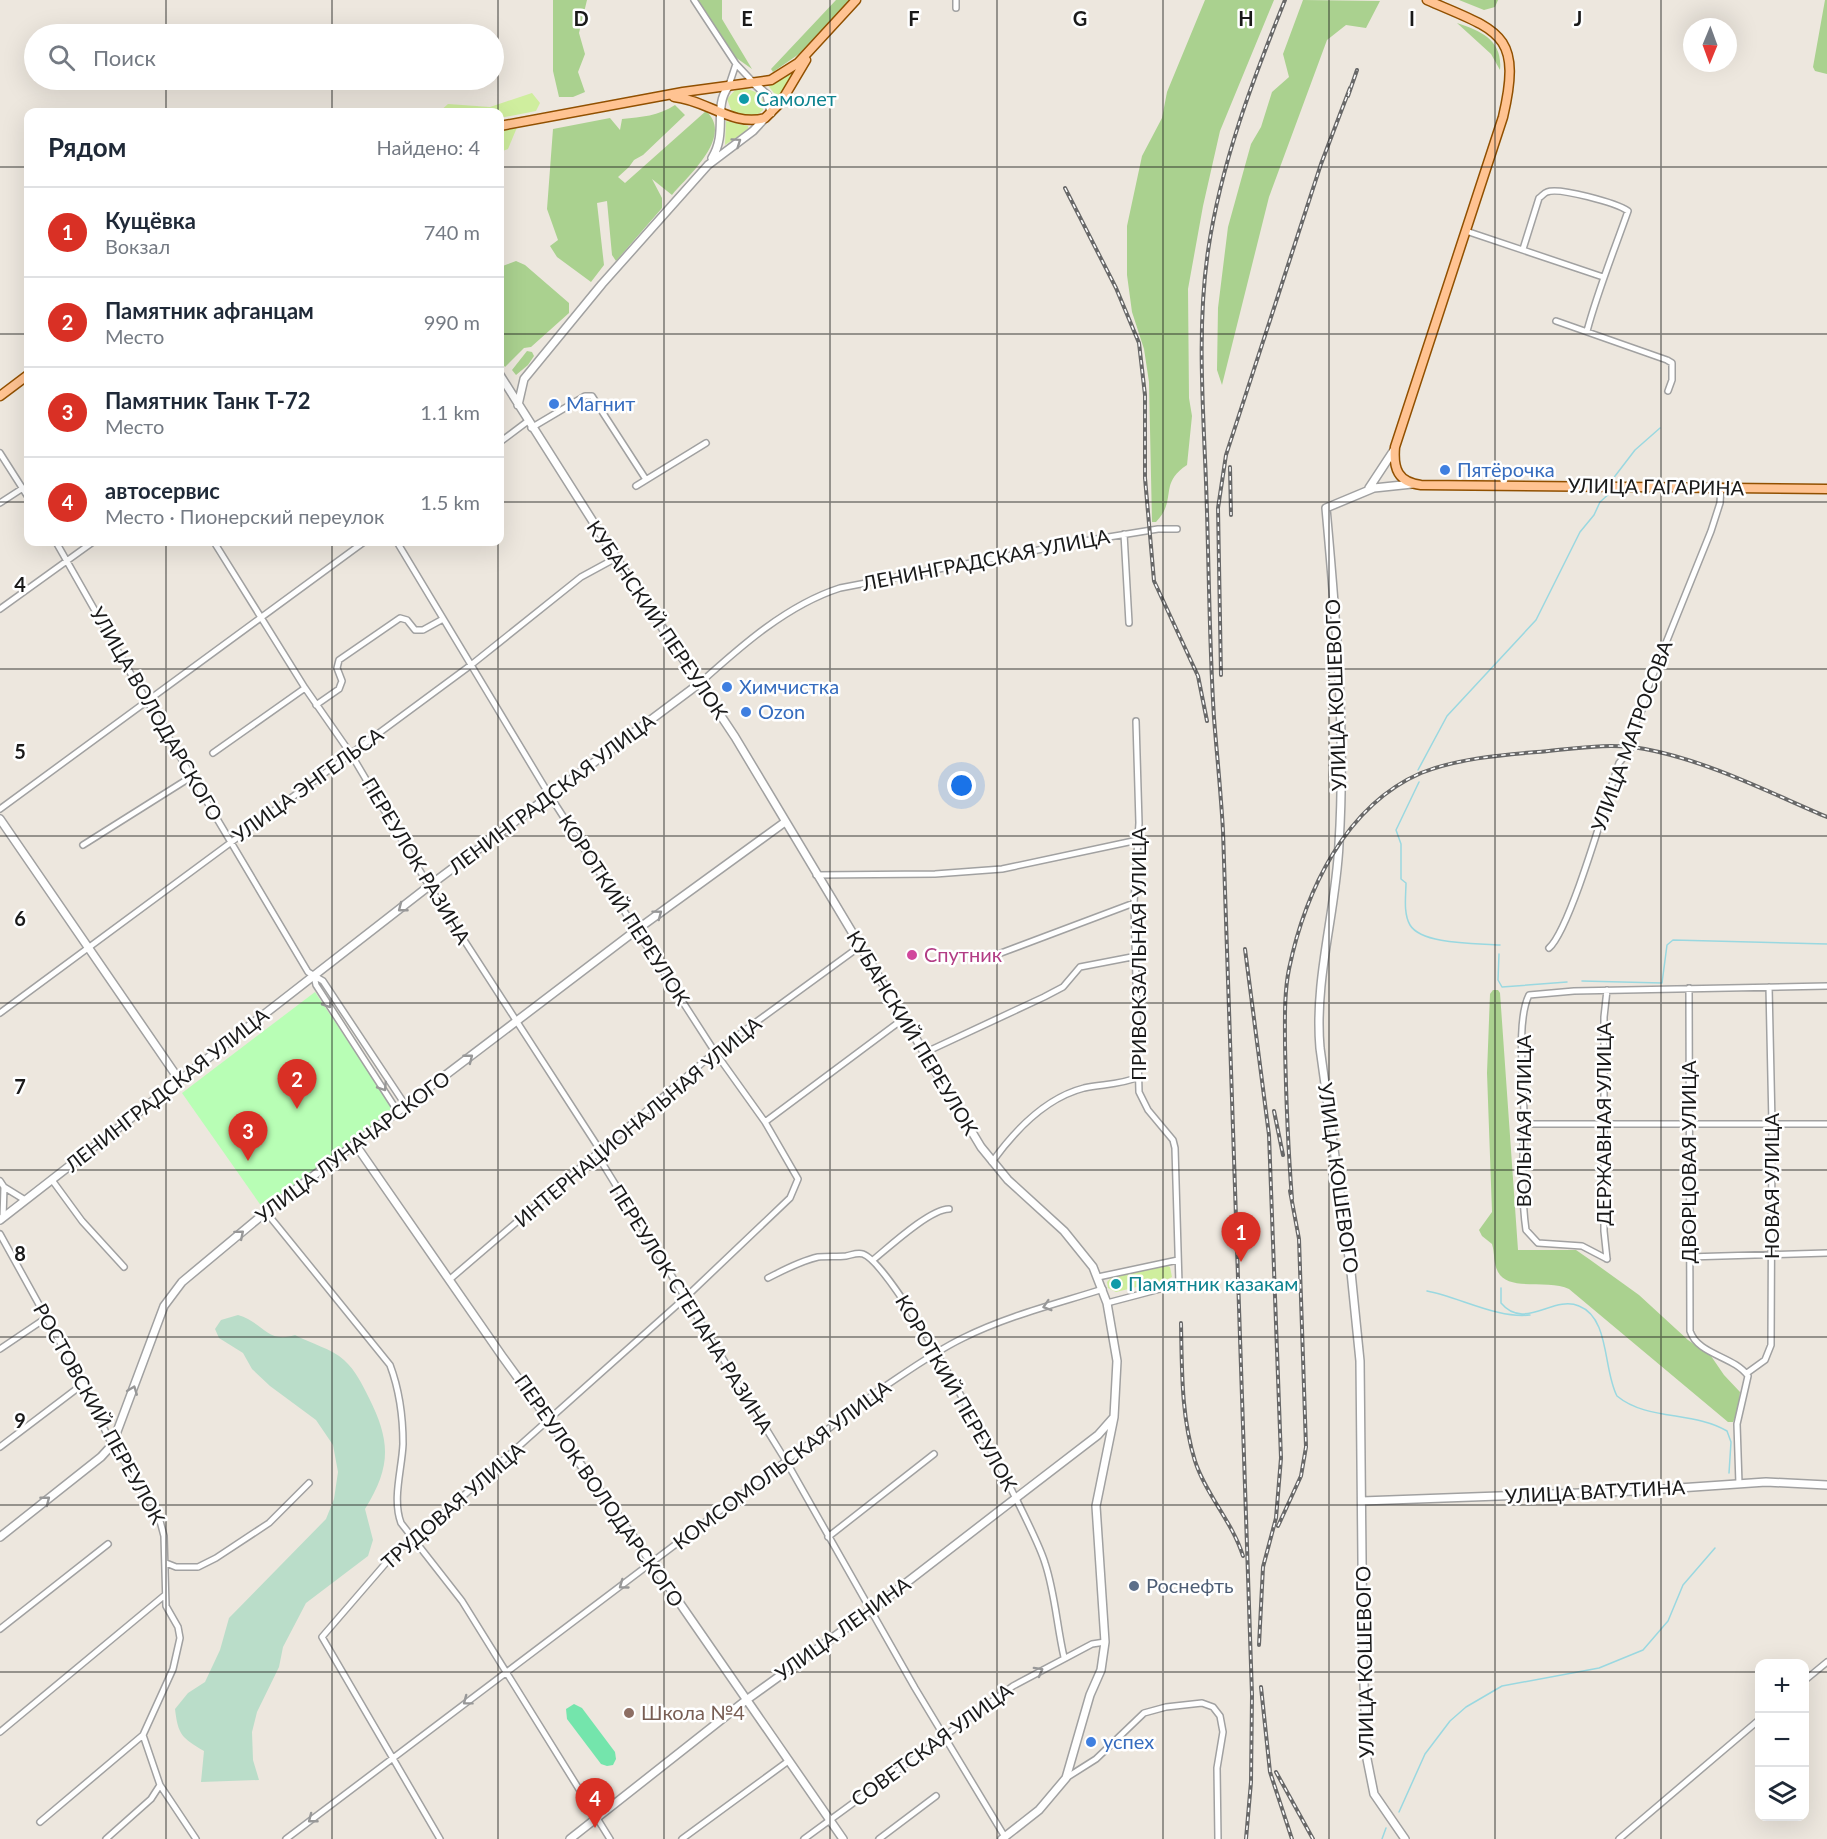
<!DOCTYPE html>
<html lang="ru">
<meta charset="utf-8">
<style>
:root{--surface:#fff;--page:#f6f6f7;--text:#1f2937;--muted:#747a83;--line:#e0e1e3;--accent:#d93025}
body{margin:0;font-family:Lato,sans-serif;background:var(--page);color:var(--text)}
.controls{position:absolute;right:18px;bottom:18px;display:grid;overflow:hidden;border-radius:12px;box-shadow:0 6px 24px #0002}
.controls button{width:54px;height:54px;display:grid;place-items:center;padding:0;border:0;border-bottom:2px solid var(--line);background:var(--surface);color:var(--text);font:30px sans-serif}
.compass{position:absolute;left:1683px;top:18px;width:54px;height:54px;border-radius:50%;background:var(--surface);box-shadow:0 6px 24px #0002;rotate:181deg}
.you{position:absolute;left:962px;top:786px;width:21px;height:21px;margin:-15px;border:4px solid #fff;border-radius:50%;background:#1a73e8;box-shadow:0 0 0 9px #1a73e833}
.badge{display:grid;place-items:center;width:39px;height:39px;border-radius:50%;background:var(--accent);color:#fff;font-size:20px;font-weight:700}
.pin{position:absolute;translate:-50% -50px;filter:drop-shadow(0 2px 3px #0008)}
.pin::after{content:'';position:absolute;top:32px;width:21px;height:18px;background:inherit;clip-path:polygon(0 0,100% 0,50% 100%)}
.list{margin:0;padding:0;list-style:none}
h2{display:flex;justify-content:space-between;align-items:center;height:78px;margin:0;padding:0 24px;font-size:26px}
h2 small{font-size:20px;font-weight:400;color:var(--muted)}
.list li{display:grid;grid-template-columns:39px 1fr auto;gap:18px;align-items:center;box-sizing:border-box;height:90px;padding:0 24px;border-top:2px solid var(--line)}
.list b{display:block;font-size:22px;white-space:nowrap}
.list p{margin:0;font-size:20px;white-space:nowrap;color:var(--muted)}
.list em{font-size:20px;font-style:normal;color:var(--muted)}
.icon{flex:none;width:33px;height:33px;fill:none;stroke:currentColor;stroke-width:2;stroke-linecap:round;stroke-linejoin:round}
.map{position:relative;flex:none;width:1827px;height:1839px;overflow:hidden}
.search{position:absolute;background:var(--surface);box-shadow:0 6px 24px #0002;left:24px;top:24px;width:480px;height:66px;display:flex;align-items:center;gap:15px;box-sizing:border-box;padding:0 21px;border-radius:33px;color:var(--muted);font-size:22px}
.panel{position:absolute;background:var(--surface);box-shadow:0 6px 24px #0002;left:24px;top:108px;width:480px;height:438px;border-radius:12px}
.map>svg:first-child{display:block}
.grass{fill:#cfee9e}
.forest{fill:#aad18f}
.wetland{fill:#baddc9}
.park{fill:#b8feb5}
.pitch{fill:#74e5ac}
.lines{fill:none;stroke-linecap:round;stroke-linejoin:round}
.stream{stroke:#9ad8e0;stroke-width:1.5}
.minor-casing{stroke:#a1a1a1;stroke-width:8}
.tertiary-casing{stroke:#a1a1a1;stroke-width:10}
.primary-casing{stroke:#915000;stroke-width:11}
.minor{stroke:#fff;stroke-width:5}
.tertiary{stroke:#fff;stroke-width:7}
.primary{stroke:#ffc392;stroke-width:8}
.rail-casing{stroke:#686868;stroke-width:4}
.rail{stroke:#fff;stroke-width:1.5;stroke-dasharray:4.5;stroke-linecap:butt}
.oneway{stroke:#989898}
.grid{fill:none;stroke:#1a1a1a;stroke-width:1.5;stroke-opacity:0.55}
.culture-dot{fill:#0f9aa8;stroke:#fff;stroke-width:2}
.shop-dot{fill:#3f7fe0;stroke:#fff;stroke-width:2}
.hotel-dot{fill:#d1479c;stroke:#fff;stroke-width:2}
.service-dot{fill:#5c6f8a;stroke:#fff;stroke-width:2}
.education-dot{fill:#8d6e63;stroke:#fff;stroke-width:2}
.labels{text-anchor:middle;stroke-width:5;stroke-linejoin:round;paint-order:stroke}
.culture-label{font-size:20px;fill:#0d838f;stroke:#fff;text-anchor:start}
.shop-label{font-size:20px;fill:#366cbe;stroke:#fff;text-anchor:start}
.street-label{font-size:20px;fill:#1a1a1a;stroke:#fff}
.hotel-label{font-size:20px;fill:#b23c85;stroke:#fff;text-anchor:start}
.service-label{font-size:20px;fill:#4e5e75;stroke:#fff;text-anchor:start}
.education-label{font-size:20px;fill:#785e54;stroke:#fff;text-anchor:start}
.grid-label{font-size:20px;text-anchor:middle;font-weight:bold;fill:#1a1a1a;stroke:#fff;stroke-width:5;stroke-linejoin:round;paint-order:stroke}
</style>
<div class="map">
<svg width="1827" height="1839" viewBox="0 0 1827 1839">
<rect width="100%" height="100%" fill="#ede7de"/>
<!-- grass -->
<path class="grass" d="M799 65 788 86 777 97 767 84 780 79Z
M736 89C750 87 768 94 763 110 753 120 743 117 732 112L727 99Z
M532 93 540 103 536 111 500 118V112H439L448 104 490 107Z
M726 121 748 126 749 129 725 145Z
M518 125 508 149 500 152V126Z
M1166 1265 1170 1267 1172 1277 1166 1280 1116 1292 1108 1288 1107 1282 1111 1278Z"/>
<!-- forest -->
<path class="forest" d="M553 0H587L579 33 585 54 578 72 585 92 573 97H559L553 71Z
M697 0H722V19L752 69 735 57Z
M836 0H850L799 54 773 72 771 69Z
M1205 0H1274L1220 131 1203 206 1188 289 1189 398 1192 416 1187 465C1158 484 1178 499 1156 522H1152L1149 382 1144 349 1132 312 1127 275V226L1142 156 1162 118 1167 92Z
M1303 0 1380 1 1366 28 1346 25 1327 40 1269 197 1222 385 1217 370 1218 308 1228 227 1251 144 1261 127 1272 92 1289 77 1283 54Z
M1459 0H1498L1495 7 1484 10Z
M1825 0H1827V74L1815 71 1813 67Z
M1457 23C1482 31 1503 41 1500 70L1491 54Z
M675 105 685 115 643 155 634 160 629 167 618 177 625 183 706 111C734 136 689 175 672 195L652 179 662 198V208L616 261 612 255 607 201 597 203 604 265 591 282 557 257 550 246 558 240 547 209 553 129 610 118 620 130 622 119C642 117 658 116 675 105Z
M516 261 525 265 569 303V313L531 347 524 348 505 367 500 361V267Z
M527 351 532 352 534 356 528 365 516 375 512 370Z
M1493 990H1498L1500 993 1518 1250H1576L1589 1259 1639 1295 1688 1340 1711 1356 1724 1375 1740 1392 1738 1411 1733 1422H1728L1569 1289C1550 1279 1508 1292 1498 1272 1493 1263 1495 1253 1492 1244L1482 1236 1479 1230 1492 1212 1487 1073 1490 994Z"/>
<!-- wetland -->
<path class="wetland" d="M238 1315C263 1322 267 1344 295 1335 310 1343 332 1349 344 1360 356 1371 362 1384 369 1398 391 1442 391 1467 365 1509L373 1540 368 1556 306 1603 283 1647 279 1667 257 1712 252 1732 253 1760 259 1780 201 1782 204 1751C182 1738 178 1735 175 1709L188 1693 205 1682 220 1650 229 1618 326 1519 334 1499 338 1472 333 1445 316 1420 270 1386 252 1369 243 1353 219 1338 215 1329 221 1320Z"/>
<!-- park -->
<path class="park" d="M315 992 394 1110 264 1210 182 1093Z"/>
<!-- pitch -->
<path class="pitch" d="M574 1704 582 1708 615 1752 616 1759 613 1765 607 1766 601 1764 567 1719 566 1709Z"/>
<g class="lines">
<!-- stream -->
<path class="stream" d="M1612 480 1635 450 1660 428
M1418 770 1447 716 1536 620 1580 532 1594 515 1600 502 1610 493
M1419 782 1396 830 1401 844V879L1406 883C1406 895 1403 913 1410 925 1422 945 1478 943 1500 945
M1499 954 1498 980 1502 987 1567 982
M1582 981 1662 983 1667 945 1673 940 1827 944
M1501 1288V1303C1524 1331 1553 1295 1579 1306 1610 1318 1603 1370 1617 1396 1647 1421 1694 1411 1727 1431L1731 1442 1729 1473
M1427 1291C1459 1297 1498 1319 1530 1315
M1399 1812 1425 1754 1450 1721 1466 1707 1502 1686 1599 1668 1643 1650 1668 1621 1683 1585 1715 1548
M1382 1839 1386 1828"/>
<!-- minor casing -->
<g class="minor-casing">
<path id="minor" d="M694 0 736 64 754 83
M956 8V0
M729 85 736 64
M1466 231 1603 277
M1523 249 1539 198C1542 196 1544 193 1547 192 1559 187 1617 203 1628 211 1614 251 1598 290 1587 331
M1556 321 1667 360 1672 363V380L1668 391
M531 428 585 396H592L645 478
M500 442 528 421
M0 453 28 497
M636 486 706 443
M0 503 23 488
M1124 534 1129 623
M56 542 131 674 308 972 323 981 406 1106
M214 542 305 688 351 754 429 886 600 1150
M397 542 550 796 715 1052 765 1122 798 1179 790 1198 686 1297 415 1539 398 1549 322 1637 440 1839
M0 609 93 542
M700 683C741 646 787 605 840 588L1090 540 1158 529H1177
M316 705 339 689 342 681 337 668 339 660 400 618 407 620 415 630H423L443 619
M213 753 305 688
M0 809 364 542
M83 845 191 777
M816 875 935 874 1002 869 1138 840
M1549 948C1571 928 1607 798 1619 763L1632 747 1633 728 1642 710 1647 690 1711 531 1720 503 1721 487
M1001 953 1134 903
M314 976 316 985 398 1112
M1689 988 1690 1331C1698 1355 1734 1356 1748 1376L1737 1424 1739 1484
M1607 990 1604 1017V1231L1607 1259
M0 1013 471 665 581 577 616 558
M924 1053 1044 997 1063 987 1080 967 1137 956
M765 1122 903 1019
M1524 1124H1827
M596 1153 786 1461 915 1688 1005 1837
M992 1162C1015 1130 1045 1098 1084 1088 1102 1084 1121 1085 1138 1077
M52 1180 82 1221 124 1267
M0 1181 4 1187 25 1200
M266 1212 390 1365C399 1389 403 1418 403 1444 402 1469 392 1499 401 1523L462 1601 610 1839
M3 1218 4 1187
M0 1234 83 1384 112 1445 124 1460 160 1521 164 1536 166 1606 178 1627 180 1638 173 1669 143 1735 160 1785 196 1839
M1688 1257 1827 1253
M1607 1259 1582 1246 1538 1243 1526 1230C1521 1195 1523 1159 1524 1124 1525 1091 1515 1023 1529 995L1574 991 1827 986
M873 1260C889 1247 930 1209 949 1209
M1098 1277 1178 1260
M768 1278C784 1270 800 1261 818 1257 828 1256 837 1257 846 1256 852 1255 857 1252 863 1254 896 1265 1032 1520 1045 1563 1055 1593 1057 1627 1064 1657
M449 1280 715 1052 859 947
M1107 1303 1179 1284 1175 1148 1173 1140 1148 1110 1139 1092 1134 903 1139 823 1136 721
M0 1349 46 1318
M1747 1373 1765 1360 1771 1345 1772 1124 1769 987
M0 1447 83 1384
M828 1537 934 1454
M166 1563 176 1567H198L216 1558 269 1523 309 1483
M0 1629 108 1544
M1804 1681 1827 1662
M0 1732 165 1595
M1066 1778 1096 1759 1144 1713 1166 1707 1202 1703 1213 1707 1220 1716 1223 1732 1217 1768 1218 1839
M40 1822 143 1735
M106 1839 151 1799 160 1785
M286 1839 881 1389C908 1371 934 1352 963 1338 1007 1316 1056 1304 1103 1289
M682 1839 787 1762
M804 1839 1013 1686 1092 1644 1105 1642
M879 1839 936 1796
M1619 1839 1760 1719"/>
</g>
<!-- tertiary casing -->
<g class="tertiary-casing">
<path id="tertiary" d="M755 84 767 95 771 113
M712 158C728 132 713 108 728 87
M500 375 616 558 735 737 981 1147 1008 1180 1064 1231 1093 1267 1107 1303 1117 1361 1114 1417 1096 1506 1105 1642 1101 1670 1090 1695 1066 1778 1039 1810 1002 1839
M518 405 524 379 602 284 708 165 753 131 765 118
M1369 488 1394 450
M0 819 180 1081
M355 1144 502 1356 652 1563 843 1839
M0 1220 429 886 700 683
M1362 1501 1635 1491 1766 1482 1827 1485
M0 1537 101 1457 112 1445 164 1306 182 1282 266 1212 355 1144 635 931 785 822
M570 1839 745 1701 871 1610 1016 1498 1098 1435 1113 1418
M1405 1839 1374 1794 1367 1759 1363 1658 1360 1361 1351 1272 1320 1048C1314 979 1336 912 1339 844 1346 732 1336 619 1326 508L1374 488 1412 484"/>
</g>
<!-- primary casing -->
<g class="primary-casing">
<path id="primary" d="M1427 0C1498 31 1523 32 1503 117L1395 447C1393 469 1398 482 1421 485L1827 489
M674 97C707 100 732 127 765 118L781 102 806 60
M500 126 683 92 771 80 798 63 856 0
M0 396 28 375"/>
</g>
<!-- minor -->
<use href="#minor" class="minor"/>
<!-- tertiary -->
<use href="#tertiary" class="tertiary"/>
<!-- primary -->
<use href="#primary" class="primary"/>
<!-- rail casing -->
<g class="rail-casing">
<path id="rail" d="M1348 96 1357 70
M1065 188 1116 288 1139 343 1145 395V478L1154 581 1198 676 1207 721
M1230 467 1231 515
M1221 675 1218 508 1226 455 1321 164 1350 88
M1245 949 1269 1135 1281 1458 1276 1518 1263 1567 1259 1645
M1274 1111 1283 1155
M1292 1199C1288 1148 1286 1097 1285 1045 1285 1020 1284 994 1289 969 1305 892 1345 806 1421 773 1456 759 1499 755 1537 752 1572 749 1610 742 1645 749 1708 761 1768 792 1827 817
M1181 1323C1182 1369 1181 1416 1195 1461 1206 1495 1232 1521 1243 1556
M1278 1526 1301 1476 1306 1447 1299 1239 1290 1191
M1261 1687 1270 1772 1292 1839
M1276 1772 1313 1839
M1246 1839 1251 1782 1252 1695 1223 831C1221 794 1217 756 1214 718 1209 640 1209 561 1206 482 1203 405 1197 327 1208 251 1221 163 1252 82 1285 0"/>
</g>
<!-- rail -->
<use href="#rail" class="rail"/>
</g>
<!-- one-way arrows -->
<defs><path id="oneway-chevron" d="M-2-3.5L2.5 0L-2 3.5" fill="none" stroke-width="1.6" stroke-linecap="round" stroke-linejoin="round" transform="scale(1.5)"/></defs>
<g class="oneway">
<use href="#oneway-chevron" transform="translate(737 142) rotate(-35)"/>
<use href="#oneway-chevron" transform="translate(402 908) rotate(142)"/>
<use href="#oneway-chevron" transform="translate(658 914) rotate(-37)"/>
<use href="#oneway-chevron" transform="translate(328 1004) rotate(57)"/>
<use href="#oneway-chevron" transform="translate(469 1058) rotate(-38)"/>
<use href="#oneway-chevron" transform="translate(383 1087) rotate(57)"/>
<use href="#oneway-chevron" transform="translate(240 1234) rotate(-40)"/>
<use href="#oneway-chevron" transform="translate(1047 1306) rotate(163)"/>
<use href="#oneway-chevron" transform="translate(133 1390) rotate(-69)"/>
<use href="#oneway-chevron" transform="translate(46 1500) rotate(-38)"/>
<use href="#oneway-chevron" transform="translate(623 1585) rotate(144)"/>
<use href="#oneway-chevron" transform="translate(1039 1671) rotate(-29)"/>
<use href="#oneway-chevron" transform="translate(467 1701) rotate(143)"/>
<use href="#oneway-chevron" transform="translate(312 1819) rotate(142)"/>
</g>
<!-- grid -->
<path class="grid" d="M166 0V34M332 0V34M498 0V112M664 0V1839M830 0V1839M997 0V1839M1163 0V1839M1329 0V1839M1495 0V1839M1661 0V1839M166 80V112M332 80V112M0 167H28M500 167H1827M0 334H28M500 334H1827M0 502H28M500 502H1827M166 542V1839M332 542V1839M498 542V1839M0 669H1827M0 836H1827M0 1003H1827M0 1170H1827M0 1337H1827M0 1505H1827M0 1672H1760M1804 1672H1827"/>
<!-- markers -->
<g class="culture-dot">
<circle cx="744" cy="99" r="6"/>
<circle cx="1116" cy="1284" r="6"/>
</g>
<g class="shop-dot">
<circle cx="554" cy="404" r="6"/>
<circle cx="1445" cy="470" r="6"/>
<circle cx="727" cy="687" r="6"/>
<circle cx="746" cy="712" r="6"/>
<circle cx="1091" cy="1742" r="6"/>
</g>
<circle class="hotel-dot" cx="912" cy="955" r="6"/>
<circle class="service-dot" cx="1134" cy="1586" r="6"/>
<circle class="education-dot" cx="629" cy="1713" r="6"/>
<g class="labels">
<!-- culture labels -->
<g class="culture-label">
<text x="756" y="106">Самолет</text>
<text x="1128" y="1291">Памятник казакам</text>
</g>
<!-- shop labels -->
<g class="shop-label">
<text x="566" y="411">Магнит</text>
<text x="1457" y="477">Пятёрочка</text>
<text x="739" y="694">Химчистка</text>
<text x="758" y="719">Ozon</text>
<text x="1103" y="1749">успех</text>
</g>
<!-- street labels -->
<g class="street-label">
<text transform="translate(1656 487) rotate(1)" y="7">УЛИЦА ГАГАРИНА</text>
<text transform="translate(986 560) rotate(-11)" y="7">ЛЕНИНГРАДСКАЯ УЛИЦА</text>
<text transform="translate(657 620) rotate(56)" y="7">КУБАНСКИЙ ПЕРЕУЛОК</text>
<text transform="translate(1336 695) rotate(-92)" y="7">УЛИЦА КОШЕВОГО</text>
<text transform="translate(156 714) rotate(60)" y="7">УЛИЦА ВОЛОДАРСКОГО</text>
<text transform="translate(1632 736) rotate(-70)" y="7">УЛИЦА МАТРОСОВА</text>
<text transform="translate(308 785) rotate(-36)" y="7">УЛИЦА ЭНГЕЛЬСА</text>
<text transform="translate(552 794) rotate(-37)" y="7">ЛЕНИНГРАДСКАЯ УЛИЦА</text>
<text transform="translate(416 861) rotate(59)" y="7">ПЕРЕУЛОК РАЗИНА</text>
<text transform="translate(624 910) rotate(57)" y="7">КОРОТКИЙ ПЕРЕУЛОК</text>
<text transform="translate(1139 954) rotate(-90)" y="7">ПРИВОКЗАЛЬНАЯ УЛИЦА</text>
<text transform="translate(912 1033) rotate(59)" y="7">КУБАНСКИЙ ПЕРЕУЛОК</text>
<text transform="translate(167 1090) rotate(-38)" y="7">ЛЕНИНГРАДСКАЯ УЛИЦА</text>
<text transform="translate(1524 1121) rotate(-90)" y="7">ВОЛЬНАЯ УЛИЦА</text>
<text transform="translate(638 1122) rotate(-40)" y="7">ИНТЕРНАЦИОНАЛЬНАЯ УЛИЦА</text>
<text transform="translate(1604 1124) rotate(-90)" y="7">ДЕРЖАВНАЯ УЛИЦА</text>
<text transform="translate(353 1147) rotate(-37)" y="7">УЛИЦА ЛУНАЧАРСКОГО</text>
<text transform="translate(1689 1162) rotate(-90)" y="7">ДВОРЦОВАЯ УЛИЦА</text>
<text transform="translate(1338 1178) rotate(82)" y="7">УЛИЦА КОШЕВОГО</text>
<text transform="translate(1772 1186) rotate(-90)" y="7">НОВАЯ УЛИЦА</text>
<text transform="translate(691 1309) rotate(58)" y="7">ПЕРЕУЛОК СТЕПАНА РАЗИНА</text>
<text transform="translate(956 1393) rotate(60)" y="7">КОРОТКИЙ ПЕРЕУЛОК</text>
<text transform="translate(99 1414) rotate(61)" y="7">РОСТОВСКИЙ ПЕРЕУЛОК</text>
<text transform="translate(782 1465) rotate(-37)" y="7">КОМСОМОЛЬСКАЯ УЛИЦА</text>
<text transform="translate(599 1491) rotate(55)" y="7">ПЕРЕУЛОК ВОЛОДАРСКОГО</text>
<text transform="translate(1595 1492) rotate(-3)" y="7">УЛИЦА ВАТУТИНА</text>
<text transform="translate(453 1506) rotate(-41)" y="7">ТРУДОВАЯ УЛИЦА</text>
<text transform="translate(843 1629) rotate(-36)" y="7">УЛИЦА ЛЕНИНА</text>
<text transform="translate(1365 1662) rotate(-91)" y="7">УЛИЦА КОШЕВОГО</text>
<text transform="translate(932 1745) rotate(-36)" y="7">СОВЕТСКАЯ УЛИЦА</text>
</g>
<!-- hotel labels -->
<g class="hotel-label">
<text x="924" y="962">Спутник</text>
</g>
<!-- service labels -->
<g class="service-label">
<text x="1146" y="1593">Роснефть</text>
</g>
<!-- education labels -->
<g class="education-label">
<text x="641" y="1720">Школа №4</text>
</g>
</g>
<g class="grid-label">
<text x="581" y="26">D</text>
<text x="747" y="26">E</text>
<text x="914" y="26">F</text>
<text x="1080" y="26">G</text>
<text x="1246" y="26">H</text>
<text x="1412" y="26">I</text>
<text x="1578" y="26">J</text>
<text x="20" y="592">4</text>
<text x="20" y="759">5</text>
<text x="20" y="926">6</text>
<text x="20" y="1094">7</text>
<text x="20" y="1261">8</text>
<text x="20" y="1428">9</text>
</g>
</svg>
<div class="controls">
<button>+</button>
<button>−</button>
<button><svg class="icon" aria-label="layers" viewBox="0 0 24 24"><path d="M12 4l9 5-9 5-9-5zM3 14l9 5 9-5"/></svg></button>
</div>
<svg class="compass" viewBox="-18 -18 36 36"><path d="M0-13l5 13h-10z" fill="#e53935"/><path d="M0 13l5-13h-10z" fill="#747a83"/></svg>
<div class="you"></div>
<div class="pin badge" style="left:1241px;top:1262px">1</div>
<div class="pin badge" style="left:297px;top:1109px">2</div>
<div class="pin badge" style="left:248px;top:1161px">3</div>
<div class="pin badge" style="left:595px;top:1828px">4</div>
<div class="search"><svg class="icon" aria-label="search" viewBox="0 0 24 24"><circle cx="10" cy="10" r="6"/><path d="M15 15l6 6"/></svg>Поиск</div>
<section class="panel">
<h2>Рядом<small>Найдено: 4</small></h2>
<ul class="list">
<li><span class="badge">1</span><div><b>Кущёвка</b><p>Вокзал</p></div><em>740 m</em></li>
<li><span class="badge">2</span><div><b>Памятник афганцам</b><p>Место</p></div><em>990 m</em></li>
<li><span class="badge">3</span><div><b>Памятник Танк Т-72</b><p>Место</p></div><em>1.1 km</em></li>
<li><span class="badge">4</span><div><b>автосервис</b><p>Место · Пионерский переулок</p></div><em>1.5 km</em></li>
</ul>
</section>
</div>
